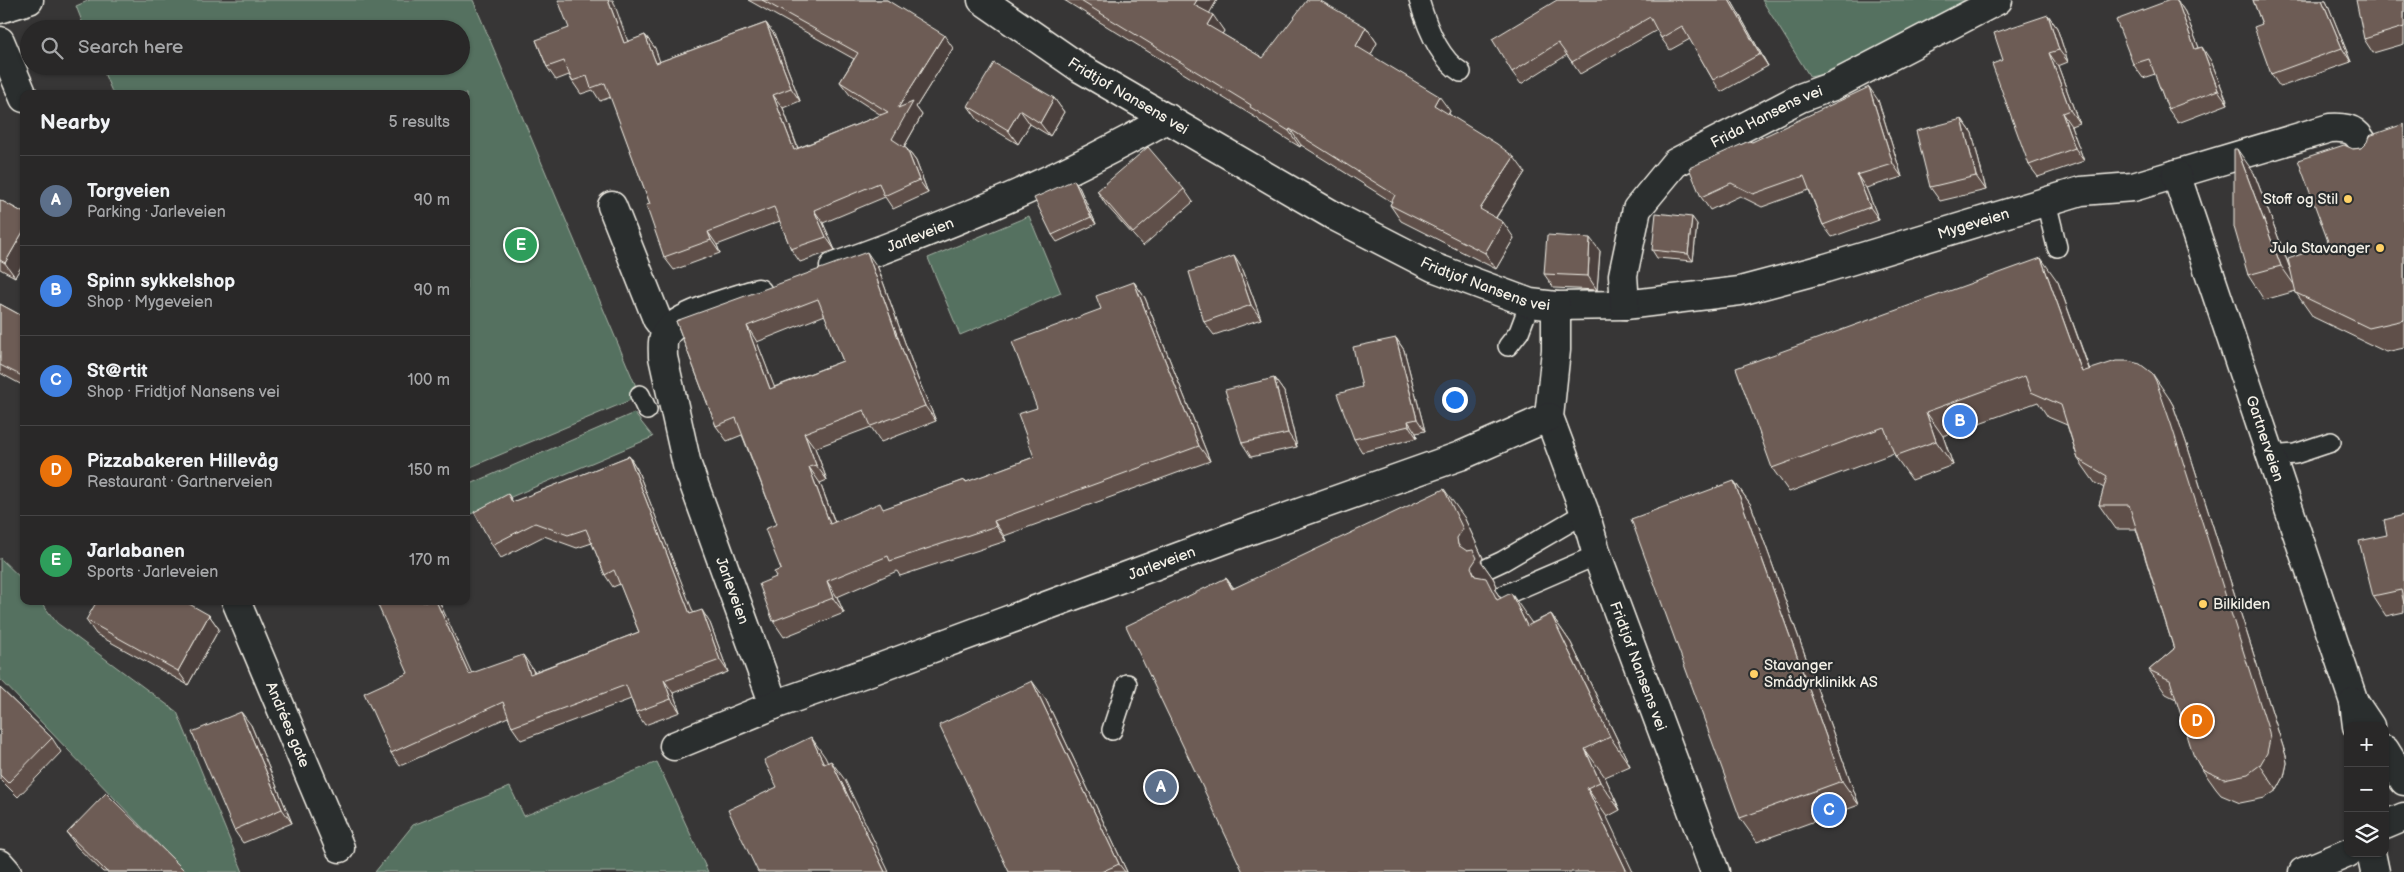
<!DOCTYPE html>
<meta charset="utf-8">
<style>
:root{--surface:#292828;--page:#313030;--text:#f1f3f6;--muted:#a5a6a8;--line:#454445;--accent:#bca0f2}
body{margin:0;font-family:"Balsamiq Sans",sans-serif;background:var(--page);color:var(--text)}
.controls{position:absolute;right:15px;bottom:15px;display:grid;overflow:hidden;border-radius:10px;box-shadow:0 1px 4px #0004}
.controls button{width:45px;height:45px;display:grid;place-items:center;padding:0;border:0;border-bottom:1px solid var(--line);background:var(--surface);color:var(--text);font:25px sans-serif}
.you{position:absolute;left:1454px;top:399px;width:18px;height:18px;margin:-12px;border:4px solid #fff;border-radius:50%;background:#1a73e8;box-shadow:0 0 0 8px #1a73e833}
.badge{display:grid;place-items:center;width:32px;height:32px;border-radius:50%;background:var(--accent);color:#fff;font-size:16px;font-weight:700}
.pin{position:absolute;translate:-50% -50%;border:2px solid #fff;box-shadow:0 1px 5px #0006}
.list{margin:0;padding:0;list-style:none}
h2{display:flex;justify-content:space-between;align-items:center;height:65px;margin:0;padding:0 20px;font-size:21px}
h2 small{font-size:16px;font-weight:400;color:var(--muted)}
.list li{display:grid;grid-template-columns:32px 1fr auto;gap:15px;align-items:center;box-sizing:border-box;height:90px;padding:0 20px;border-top:1px solid var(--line)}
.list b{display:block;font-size:19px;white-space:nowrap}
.list p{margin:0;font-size:16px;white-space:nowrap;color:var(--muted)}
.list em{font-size:16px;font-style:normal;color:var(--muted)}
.icon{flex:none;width:28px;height:28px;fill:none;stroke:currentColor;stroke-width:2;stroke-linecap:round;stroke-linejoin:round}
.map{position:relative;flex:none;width:2404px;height:872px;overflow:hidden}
.search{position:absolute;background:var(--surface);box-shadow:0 1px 4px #0004;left:20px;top:20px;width:450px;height:55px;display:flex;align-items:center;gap:12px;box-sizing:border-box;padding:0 18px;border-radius:28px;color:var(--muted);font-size:19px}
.panel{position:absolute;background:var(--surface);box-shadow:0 1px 4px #0004;left:20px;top:90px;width:450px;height:515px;border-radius:10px}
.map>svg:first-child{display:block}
.green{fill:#557160;stroke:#a4b1a4}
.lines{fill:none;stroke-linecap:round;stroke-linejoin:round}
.lane-casing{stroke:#f4f1e8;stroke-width:22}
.street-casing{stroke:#f4f1e8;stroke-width:31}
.secondary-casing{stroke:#f4f1e8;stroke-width:31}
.lane{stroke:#2a2d2e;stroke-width:19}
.street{stroke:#2a2d2e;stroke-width:28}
.secondary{stroke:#2a2d2e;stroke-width:28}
.wall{fill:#5e4f49;stroke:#f4f1e8;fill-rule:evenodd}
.shaded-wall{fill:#4c403c;stroke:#f4f1e8}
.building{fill:#6d5c55;stroke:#f4f1e8;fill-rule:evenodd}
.poi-dot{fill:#ffd166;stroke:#2a2d2e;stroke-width:2}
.labels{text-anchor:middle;stroke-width:4.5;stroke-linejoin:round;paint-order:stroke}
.street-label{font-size:15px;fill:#f4f1e8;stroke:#2a2d2e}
.poi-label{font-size:15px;fill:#f4f1e8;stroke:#2a2d2e;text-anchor:end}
</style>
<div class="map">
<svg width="2404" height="872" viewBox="0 0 2404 872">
<rect width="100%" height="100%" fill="#373636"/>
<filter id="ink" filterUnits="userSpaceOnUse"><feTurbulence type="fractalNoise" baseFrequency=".02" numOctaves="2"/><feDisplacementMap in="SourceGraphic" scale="10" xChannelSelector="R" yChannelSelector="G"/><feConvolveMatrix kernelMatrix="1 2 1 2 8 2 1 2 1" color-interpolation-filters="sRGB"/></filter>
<g filter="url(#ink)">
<!-- green -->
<path class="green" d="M90 0H473L640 396 466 469V94H113L101 66H461V29H85L76 6Z
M1762 0H1972L1827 73 1810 77Z
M1029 216 1061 293 960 335 928 258Z
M634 413 653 437 466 516V486Z
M0 558 24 581V601H40L57 623 177 712 243 872H185L0 679Z
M657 762 708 872H375L413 825 510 787 524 816Z"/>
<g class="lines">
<!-- lane casing -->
<g class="lane-casing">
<path id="lane" d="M1419 0C1426 24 1439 59 1461 72
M2046 202 2057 247
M1508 346 1519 332 1530 303
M640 395 647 410
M2271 456 2295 454 2331 442
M1488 568 1503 561 1585 513
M1502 596 1597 555
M1112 730 1127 684"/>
</g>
<!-- street casing -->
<g class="street-casing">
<g id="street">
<path id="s1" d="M982 0 1080 68 1336 217 1433 267 1530 303 1556 306 1625 305 1740 291 1826 268 2081 191 2133 187 2330 128C2358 126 2359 136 2371 158"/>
<path d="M0 9 29 0"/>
<path d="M0 41 24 98"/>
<path id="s2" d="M2176 174 2354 702"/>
<path d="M612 206 657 319 667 332"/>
<path id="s3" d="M834 267C950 226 1062 179 1168 118"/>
<path id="s4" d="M758 293C736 300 682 314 668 331 661 338 663 348 663 357L687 465 774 705"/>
<path id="s5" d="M1625 305 1623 275 1637 209 1675 163 1800 98 1833 86 1998 0"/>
<path id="s6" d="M1556 306V350L1549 417 1585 513 1597 555 1715 872"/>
<path id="s7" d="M236 601 340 848"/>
<path d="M2357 726 2354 702 2370 726"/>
<path id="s8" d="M674 746 774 705 879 668 1248 531 1460 456 1549 417"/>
<path d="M2385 750 2404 781"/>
<path d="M2385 825 2404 817"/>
<path d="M2371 853 2375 872"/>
<path d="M2303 872 2348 853"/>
</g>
</g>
<!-- secondary casing -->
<g class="secondary-casing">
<path id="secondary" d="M0 864 7 872"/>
</g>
<!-- lane -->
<use href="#lane" class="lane"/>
<!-- street -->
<use href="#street" class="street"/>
<!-- secondary -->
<use href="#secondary" class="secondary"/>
</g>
<!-- wall -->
<path class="wall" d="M748 0H887L953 48 916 107 922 115 904 147 907 149 916 161 928 193 893 209 885 197 823 223 835 250 800 262 791 249 780 221 717 245 720 253 674 270 664 257 650 204 611 97 600 101 593 90 581 94 572 81 569 75 556 80 547 67 536 40 628 42 645 35 655 48 659 62 766 23 775 36 800 101 783 108 798 148 881 115 850 95 840 82 854 59Z
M1064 0H1217L1209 13 1224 31 1222 34 1263 58 1366 27 1377 43 1370 55 1450 111 1449 114 1525 172 1496 218 1514 238 1496 269 1401 221 1390 205 1392 202 1301 145 1300 147 1261 123 1258 119Z
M1557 0H1731L1768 66 1721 92 1713 80 1690 39 1670 50 1661 38 1657 30 1580 74 1567 55 1521 84 1512 72Z
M2170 0H2177L2185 12 2199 48 2211 61 2228 104 2178 123 2168 109 2155 74 2143 78 2133 64Z
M2253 0H2326L2351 62 2280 87 2271 74 2262 24Z
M2404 0V44L2373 53 2364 39Z
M2048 15 2057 28 2068 62 2058 66 2079 123 2071 126 2084 161 2038 177 2029 165 2003 60Z
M1054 98 1064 112 1050 136 1030 124 1018 144 978 120 968 106Z
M1878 100 1902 177 1866 188 1879 220 1832 237 1823 225 1809 190 1762 207 1740 196 1710 210 1701 197 1752 142Z
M1962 119 1972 133 1986 190 1940 201 1930 187Z
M2404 124V348L2386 352 2313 317 2296 293V291L2264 300 2248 275 2254 173 2291 271 2329 244 2353 149 2361 148Z
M1074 180 1079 187 1096 224 1057 242 1052 235Z
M1184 189 1193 202 1143 246 1106 205 1097 191Z
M0 200 24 213V262L15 277 0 269Z
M1697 224 1693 261 1657 258 1652 250Z
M1600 251 1597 290 1554 288 1544 274Z
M878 268 918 379 936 421 881 442 871 427 815 448 827 480 820 483 835 522 884 509 965 480 967 482 1034 457 1037 408 1101 309 1134 282 1145 298 1210 461 1004 536 1006 541 900 576 897 571 837 597 844 613 784 637 773 621 776 577 781 569 777 524 742 435 727 441 716 426 676 321ZM825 315 843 361 774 387 757 342Z
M1243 270 1261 319 1214 335 1204 322Z
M2058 282 2090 370 2169 398 2173 405 2188 448 2286 756 2287 763 2284 777 2277 790 2265 798 2240 803 2221 795 2216 789 2199 765 2176 699 2166 694 2149 670 2174 649 2136 529H2116L2099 505 2104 488 2095 483 2078 459 2067 425 2048 417 2038 402 1943 436 1953 465 1912 480 1895 456 1894 453 1789 492 1772 468Z
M0 304 24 317V386L0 373Z
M1396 338 1404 350 1425 431 1416 433 1417 438 1362 452 1354 439 1362 387Z
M1274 378 1284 392 1297 447 1251 457 1242 443Z
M629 456 637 469 693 613 710 623 728 672 673 693 680 712 645 725 636 712 631 699 521 740 512 727 508 717 400 766 391 753 472 673 532 668 534 672 639 632 620 584 613 587 605 575 592 543 577 548 544 536 501 558 492 545 508 494 513 502Z
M1734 481 1751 505 1859 805 1757 842 1740 818Z
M2404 515V612L2386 616 2373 596 2387 535Z
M1464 517 1483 558 1481 561 1493 578 1497 586 1495 590 1501 598 1532 623 1551 614 1571 643 1630 766 1605 777 1620 810 1607 817 1243 872 1226 578 1234 588Z
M209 615 219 629 188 685 96 634 86 620Z
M0 688 52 738 61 752 18 797 0 779Z
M1046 700 1127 872H1009Z
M251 725 292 823 243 843 234 830Z
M67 833 186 872H103L77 847Z"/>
<!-- shaded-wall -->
<path class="shaded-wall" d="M608 0H613L633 56 624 43Z
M1197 0H1217L1205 21 1194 5Z
M1729 0H1731L1768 66 1760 54Z
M2177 0 2185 12 2205 63 2195 49Z
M2322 0H2326L2351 62 2342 48Z
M1213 15 1224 31 1218 41 1207 25Z
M2048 15 2057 28 2068 62 2059 50Z
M766 23 775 36 800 101 791 88Z
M1366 27 1377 43 1367 62 1356 46Z
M645 35 655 48 665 76 656 63Z
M944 35 953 48 916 107 922 115 901 152 892 139 898 108Z
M2202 47 2211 61 2228 104 2218 90Z
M2049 53 2058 66 2079 123 2070 110Z
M1869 87 1878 100 1902 177 1893 164Z
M773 95 783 108 803 163 794 150Z
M1439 96 1450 111 1445 120 1434 105Z
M1054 98 1064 112 1050 136 1040 123Z
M1020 110 1030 124 1018 144 1008 130Z
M2062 113 2071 126 2084 161 2075 148Z
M1962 119 1972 133 1986 190 1976 176Z
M1290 129 1301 145 1300 147 1289 131Z
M907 149 916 161 928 193 919 180Z
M2237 149 2254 173 2298 290 2281 266Z
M1514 157 1525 172 1491 225 1480 209Z
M1857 175 1866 188 1879 220 1870 207Z
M1074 180 1079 187 1096 224 1091 217Z
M814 210 823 223 835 250 826 237Z
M1692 217 1697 224 1693 261 1688 254Z
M1503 222 1514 238 1496 269 1485 253Z
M24 230V262L15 277 5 263Z
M708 232 717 245 720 253 711 240Z
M1590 238 1600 251 1597 290 1588 276Z
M867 252 878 268 918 379 936 421 925 406 907 363Z
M1234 256 1243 270 1261 319 1251 305Z
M2041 258 2058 282 2099 397 2082 372Z
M1134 282 1145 298 1210 461 1199 446Z
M747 326 757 342 781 404 770 389Z
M1396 338 1404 350 1425 431 1417 419Z
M2152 373 2169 398 2173 405 2188 448 2286 756 2287 763 2284 777 2277 790 2260 765Z
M1274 378 1284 392 1297 447 1288 433Z
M1926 412 1943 436 1953 465 1936 441Z
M1408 421 1416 433 1417 438 1409 426Z
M804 433 815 448 827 480 816 465Z
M629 456 637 469 699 627 690 614Z
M809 467 820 483 841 539 830 524Z
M1734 481 1751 505 1859 805 1842 781Z
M1444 489 1464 517 1483 558 1481 561 1493 578 1497 586 1495 590 1506 606 1517 629 1475 576 1458 545Z
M994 521 1004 536 1006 541 996 526Z
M1226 578 1246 606 1232 589Z
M827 581 837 597 844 613 833 598Z
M1511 593 1531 622 1547 654 1527 626Z
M436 601H439L478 687 469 674Z
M702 610 710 623 728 672 720 660Z
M1551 614 1571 643 1630 766 1610 737Z
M209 615 219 629 188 685 178 671Z
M523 655 532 668 539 686 530 674Z
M664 680 673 693 680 712 671 699Z
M1032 681 1046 700 1127 872H1125L1119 864Z
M241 712 251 725 292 823 282 809Z
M811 737 825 757 838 784 824 764Z
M1585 749 1605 777 1620 810 1600 782Z
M831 761 845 780 889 872H885Z
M1587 788 1607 817 1633 872H1627Z"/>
<!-- building -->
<path class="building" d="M558 0H608L624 43 645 35 656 63 766 23 791 88 773 95 794 150 888 112 840 82 858 53 762 0H887L944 35 898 108 913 102 892 139 907 149 919 180 884 196 879 183 814 210 826 237 791 249 774 207 708 232 711 240 664 257 646 205 650 204 605 83 591 88 587 76 572 81 564 61 547 67 536 40 569 28Z
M1079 0H1197L1194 5 1213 15 1207 25 1263 58 1307 0H1319L1366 27 1356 46 1439 96 1434 105 1497 144 1514 157 1480 209 1503 222 1485 253 1390 205 1395 195 1290 129 1289 131 1250 107 1251 105Z
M1557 0H1729L1760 54 1713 80 1682 26 1661 38 1650 17 1572 62 1558 43 1512 72 1492 39Z
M2170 0H2177L2195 49 2202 47 2218 90 2168 109 2149 59 2133 64 2116 20Z
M2253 0H2322L2342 48 2271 74 2254 27 2262 24Z
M2356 0H2404V27L2364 39Z
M2048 15 2059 50 2049 53 2070 110 2062 113 2075 148 2029 165 1992 64 2003 60 1994 33Z
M994 63 1054 98 1040 123 1020 110 1008 130 968 106Z
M1869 87 1893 164 1857 175 1870 207 1823 225 1804 176 1753 194 1731 183 1701 197 1689 168 1749 141 1752 142Z
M1962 119 1976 176 1930 187 1916 131Z
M2404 124V320L2369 328 2296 293 2288 259 2329 244 2298 160 2344 145 2353 149 2361 148 2367 142 2369 136Z
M1148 147 1184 189 1133 233 1097 191Z
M2234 149H2237L2281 266 2248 275 2234 227Z
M1074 180 1091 217 1052 235 1034 198Z
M0 200 24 213V230L5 263 0 260Z
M1656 213 1692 217 1688 254 1652 250Z
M1547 235 1590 238 1588 276 1544 274Z
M867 252 907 363 925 406 871 426 864 410 804 433 816 465 809 467 830 524 880 503 883 509 965 480 966 482 1034 457 1018 414 1037 408 1012 342 1101 309 1096 296 1134 282 1199 446 994 521 996 526 890 561 888 556 827 581 833 598 773 621 759 584 776 577 774 572 781 569 765 529 777 524 736 418 716 426 676 321ZM818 299 843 361 770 389 747 326Z
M1234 256 1251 305 1204 322 1189 272Z
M2041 258 2082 372 2116 361H2128L2140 364 2152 373 2156 381 2171 424 2269 732 2270 739 2267 753 2260 765 2248 774 2224 779 2204 770 2199 765 2193 754 2170 680 2149 670 2174 649 2129 505H2099L2107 476 2078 459 2061 405 2031 392 2025 376 1926 412 1936 441 1895 456 1884 427 1772 468 1736 368Z
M0 304 24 317V377L0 365Z
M1396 338 1417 419 1408 421 1409 426 1354 439 1337 394 1362 387 1353 347Z
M1274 378 1288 433 1242 443 1225 390Z
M629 456 690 614 702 610 720 660 664 680 671 699 636 712 626 685 512 727 503 702 391 753 364 693 408 673 376 601H436L469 674 523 655 530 674 639 632 614 570 605 575 586 529 568 535 535 523 492 545 474 512 508 494 512 502Z
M1734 481 1842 781 1740 818 1631 519Z
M1444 489 1463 529 1457 538 1458 545 1467 551 1473 550 1477 558 1471 567 1475 576 1486 578 1497 600 1511 593 1527 626 1551 614 1610 737 1585 749 1600 782 1587 788 1627 872H1243L1126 626 1226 578 1232 589Z
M2404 515V604L2401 590 2373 596 2359 541 2387 535 2384 520Z
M97 601H184L209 615 178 671 86 620Z
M1032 681 1119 864 1101 872H1009L939 725Z
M0 688 52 738 8 783 0 775Z
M241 712 282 809 234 830 192 732Z
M811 737 824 764 831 761 885 872H758L728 810 777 787 764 760Z
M106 793 186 872H107L67 833Z"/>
</g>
<!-- markers -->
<g class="poi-dot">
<circle cx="2348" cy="199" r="5"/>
<circle cx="2380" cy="248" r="5"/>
<circle cx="2203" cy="604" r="5"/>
<circle cx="1754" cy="674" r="5"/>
</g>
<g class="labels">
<!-- street labels -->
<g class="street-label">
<text dy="5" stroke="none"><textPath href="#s1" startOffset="175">Fridtjof Nansens vei</textPath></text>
<text dy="5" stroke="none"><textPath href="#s5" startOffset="260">Frida Hansens vei</textPath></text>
<text dy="5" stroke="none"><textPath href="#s1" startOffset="1082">Mygeveien</textPath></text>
<text dy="5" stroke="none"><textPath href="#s3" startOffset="92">Jarleveien</textPath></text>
<text dy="5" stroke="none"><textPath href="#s1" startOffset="580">Fridtjof Nansens vei</textPath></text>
<text dy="5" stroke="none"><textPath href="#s2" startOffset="279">Gartnerveien</textPath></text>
<text dy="5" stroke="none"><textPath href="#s8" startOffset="521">Jarleveien</textPath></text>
<text dy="5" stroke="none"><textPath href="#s4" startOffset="370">Jarleveien</textPath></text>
<text dy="5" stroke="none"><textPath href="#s6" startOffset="376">Fridtjof Nansens vei</textPath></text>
<text dy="5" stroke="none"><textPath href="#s7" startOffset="134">Andrées gate</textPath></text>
</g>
<!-- poi labels -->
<g class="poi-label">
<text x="2338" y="204">Stoff og Stil</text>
<text x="2370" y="253">Jula Stavanger</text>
<text x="2213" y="609" text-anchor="start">Bilkilden</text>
<text x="1764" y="670" text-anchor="start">Stavanger<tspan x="1764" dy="17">Smådyrklinikk AS</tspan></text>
</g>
</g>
</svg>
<div class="controls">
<button>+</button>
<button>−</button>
<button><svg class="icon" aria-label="layers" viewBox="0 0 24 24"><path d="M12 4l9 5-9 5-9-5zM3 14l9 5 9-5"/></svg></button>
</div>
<div class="you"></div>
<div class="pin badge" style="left:1161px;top:787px;background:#5c6f8a">A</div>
<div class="pin badge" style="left:1960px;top:421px;background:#3f7fe0">B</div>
<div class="pin badge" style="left:1829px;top:810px;background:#3f7fe0">C</div>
<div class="pin badge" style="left:2197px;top:721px;background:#e8710a">D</div>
<div class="pin badge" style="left:521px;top:245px;background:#2e9e5b">E</div>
<div class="search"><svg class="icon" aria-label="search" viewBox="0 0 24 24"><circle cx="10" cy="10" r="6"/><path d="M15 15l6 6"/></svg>Search here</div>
<section class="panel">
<h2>Nearby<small>5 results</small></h2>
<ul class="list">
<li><span class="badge" style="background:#5c6f8a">A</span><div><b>Torgveien</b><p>Parking · Jarleveien</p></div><em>90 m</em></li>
<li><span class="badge" style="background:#3f7fe0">B</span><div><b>Spinn sykkelshop</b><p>Shop · Mygeveien</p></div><em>90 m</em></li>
<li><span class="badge" style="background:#3f7fe0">C</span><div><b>St@rtit</b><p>Shop · Fridtjof Nansens vei</p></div><em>100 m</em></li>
<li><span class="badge" style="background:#e8710a">D</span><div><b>Pizzabakeren Hillevåg</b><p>Restaurant · Gartnerveien</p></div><em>150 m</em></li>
<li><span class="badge" style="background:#2e9e5b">E</span><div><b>Jarlabanen</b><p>Sports · Jarleveien</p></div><em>170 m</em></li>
</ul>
</section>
</div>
